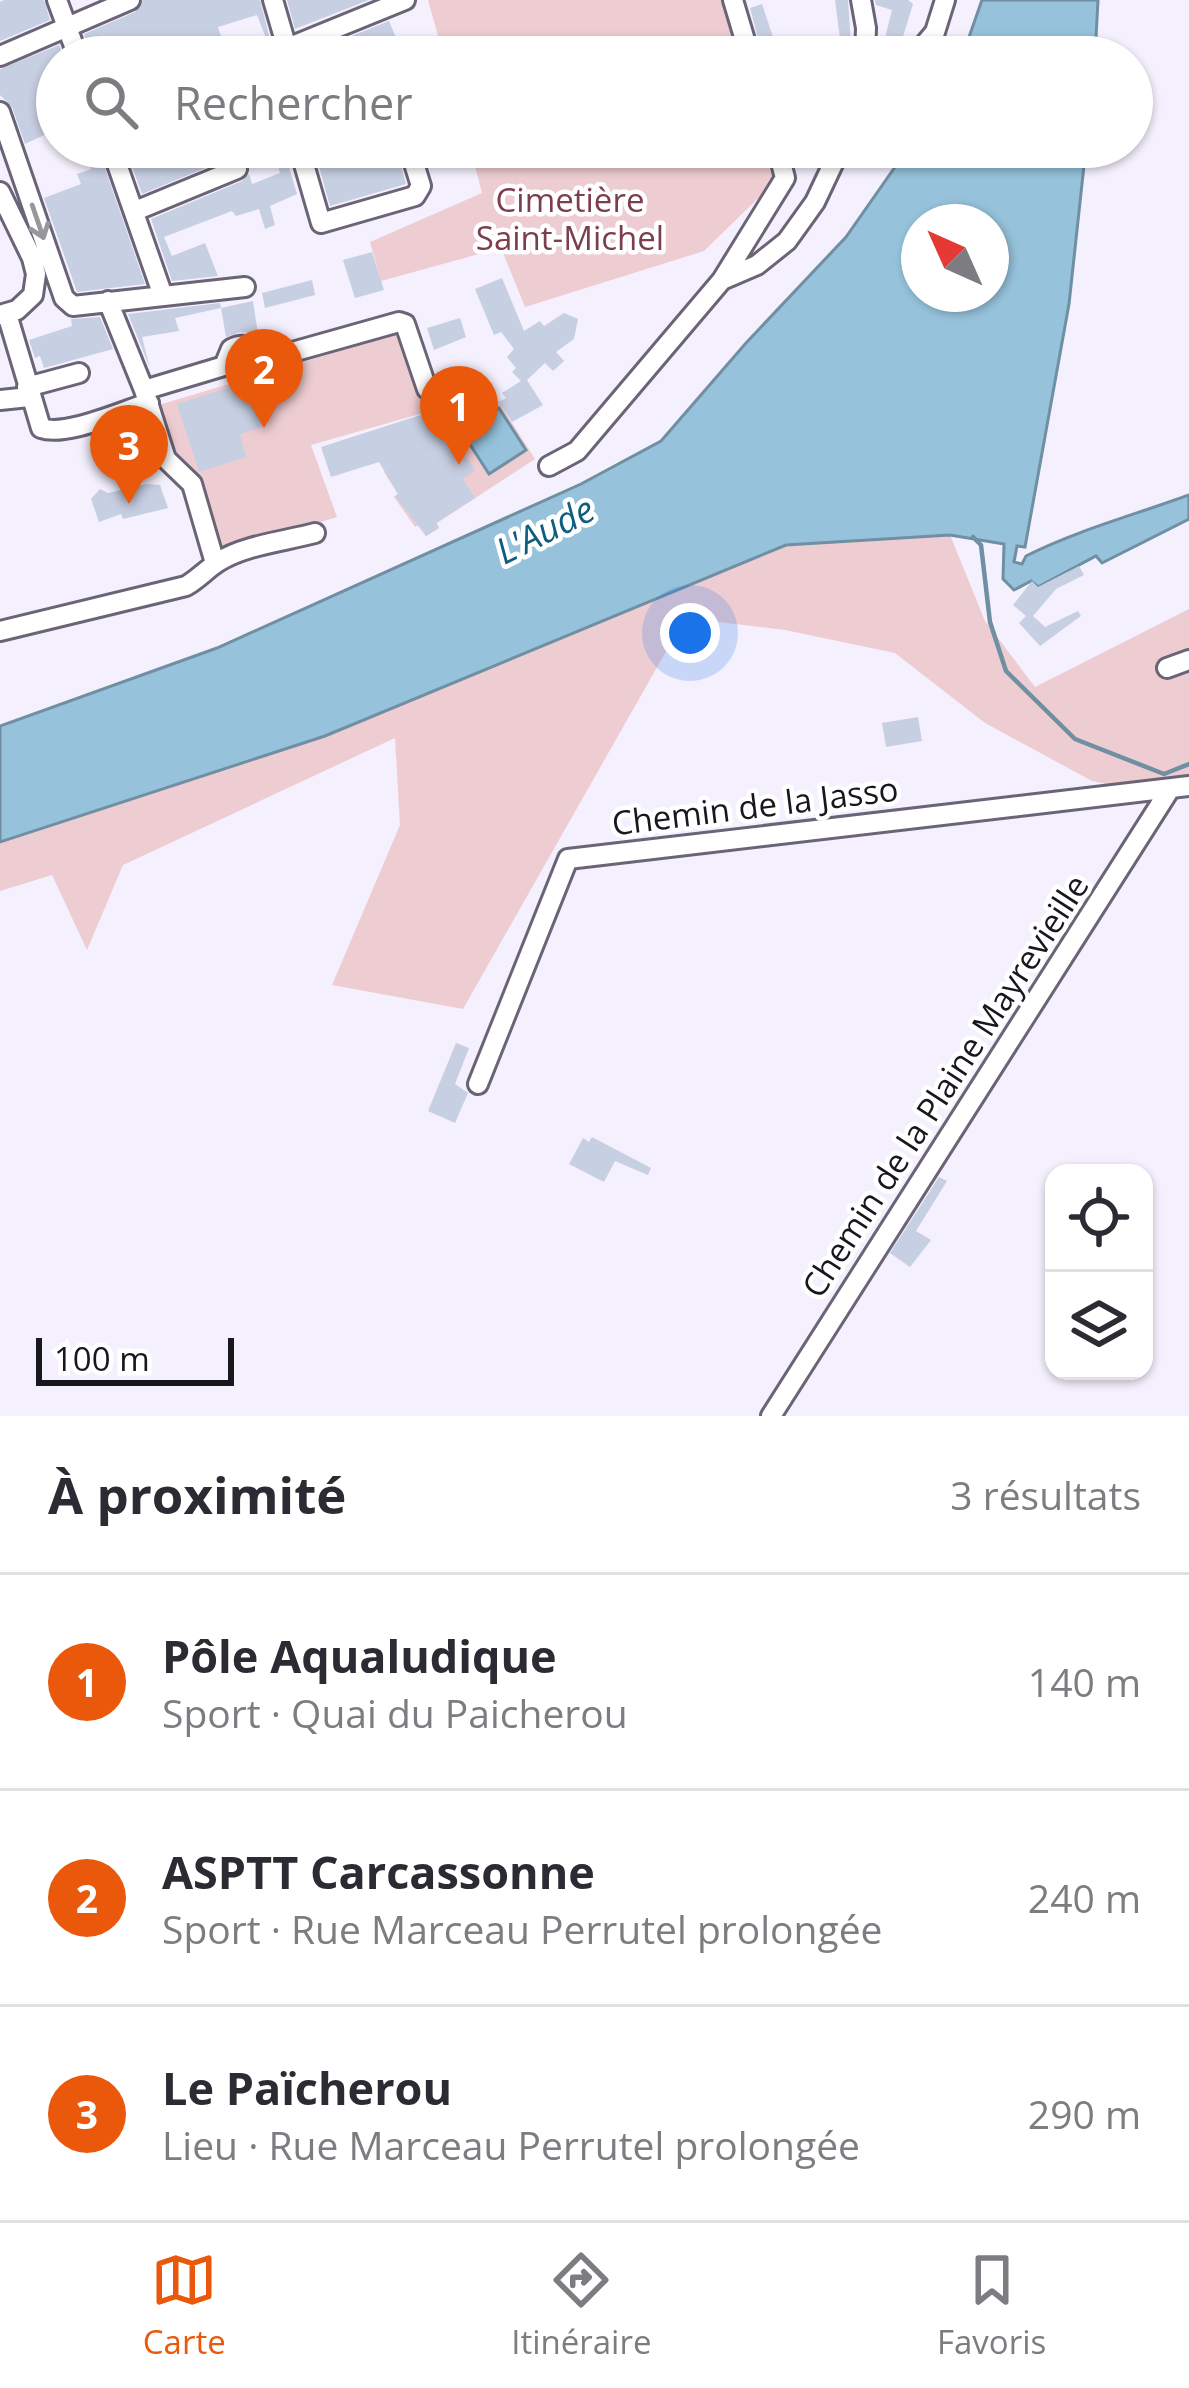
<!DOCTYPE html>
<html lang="fr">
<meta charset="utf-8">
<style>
:root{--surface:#fff;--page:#f7f7f7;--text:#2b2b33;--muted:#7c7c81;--line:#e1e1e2;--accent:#ea580c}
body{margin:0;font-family:"Open Sans",sans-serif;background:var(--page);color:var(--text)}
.controls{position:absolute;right:36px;bottom:36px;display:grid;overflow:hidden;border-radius:24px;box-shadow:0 3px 9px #0004}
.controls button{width:108px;height:108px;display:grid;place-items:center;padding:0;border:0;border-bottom:3px solid var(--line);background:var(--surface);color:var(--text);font:60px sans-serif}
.compass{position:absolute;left:901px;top:204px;width:108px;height:108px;border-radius:50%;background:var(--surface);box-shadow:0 3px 9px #0004;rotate:315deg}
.scale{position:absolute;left:36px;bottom:30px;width:198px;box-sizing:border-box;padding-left:12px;border:6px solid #19171e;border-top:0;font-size:33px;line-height:42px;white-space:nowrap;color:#19171e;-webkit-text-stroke:9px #fff;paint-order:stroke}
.you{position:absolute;left:690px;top:633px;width:42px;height:42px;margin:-30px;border:9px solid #fff;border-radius:50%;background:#1a73e8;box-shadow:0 0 0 18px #1a73e833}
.badge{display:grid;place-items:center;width:78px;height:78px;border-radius:50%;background:var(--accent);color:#fff;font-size:39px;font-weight:700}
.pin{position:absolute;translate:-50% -99px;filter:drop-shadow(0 3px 6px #0008)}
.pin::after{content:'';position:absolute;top:63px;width:42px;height:36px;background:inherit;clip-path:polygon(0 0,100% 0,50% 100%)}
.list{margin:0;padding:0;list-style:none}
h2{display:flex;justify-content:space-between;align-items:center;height:156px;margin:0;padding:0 48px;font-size:51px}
h2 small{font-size:39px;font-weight:400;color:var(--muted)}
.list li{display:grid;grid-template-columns:78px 1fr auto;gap:36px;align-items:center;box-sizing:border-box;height:216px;padding:0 48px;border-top:3px solid var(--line)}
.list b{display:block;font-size:45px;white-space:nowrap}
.list p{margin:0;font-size:39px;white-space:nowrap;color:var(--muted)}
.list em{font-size:39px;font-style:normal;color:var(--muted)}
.icon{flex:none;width:66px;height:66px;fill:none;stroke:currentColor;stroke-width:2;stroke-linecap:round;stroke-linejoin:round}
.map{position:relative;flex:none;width:1189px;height:1416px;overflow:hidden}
.search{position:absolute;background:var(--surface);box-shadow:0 3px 9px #0004;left:36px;right:36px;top:36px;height:132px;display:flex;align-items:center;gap:30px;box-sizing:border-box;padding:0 42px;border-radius:66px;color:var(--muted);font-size:45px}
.sheet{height:804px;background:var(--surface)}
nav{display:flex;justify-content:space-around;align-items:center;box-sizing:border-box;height:168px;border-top:3px solid var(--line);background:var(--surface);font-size:33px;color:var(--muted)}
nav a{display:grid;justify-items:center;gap:6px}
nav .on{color:var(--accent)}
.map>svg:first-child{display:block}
.green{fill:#eecdd2}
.water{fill:#96c2db;stroke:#708fa2;stroke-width:3;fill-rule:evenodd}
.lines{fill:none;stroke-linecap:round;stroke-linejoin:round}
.stream{stroke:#708fa2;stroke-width:4.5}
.building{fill:#c7cfe2}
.minor-casing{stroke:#6a6476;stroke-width:24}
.minor{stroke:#fff;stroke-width:18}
.oneway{stroke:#98979a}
.labels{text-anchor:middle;stroke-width:9;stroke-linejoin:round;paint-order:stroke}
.park-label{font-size:33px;fill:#7c3d4c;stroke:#fff}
.street-label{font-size:33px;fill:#19171e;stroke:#fff}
.water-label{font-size:36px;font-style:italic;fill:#0f5d7f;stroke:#fff}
</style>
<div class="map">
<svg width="1189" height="1416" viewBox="0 0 1189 1416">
<rect width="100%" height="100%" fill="#f4f0fd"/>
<!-- green -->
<path class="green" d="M428 0H728L745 57H444Z
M470 147H770L779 178 704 251 525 307 501 248 381 281 370 242 482 193Z
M403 332 427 412 311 445 337 517 205 558 152 407Z
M497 399 535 459 437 523 439 528 426 536 419 525 415 527 394 497 398 494 384 472Z
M950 535 985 621 1035 687 1189 609V788L1153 794 1092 781 985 723 895 653 785 630 685 618 463 1009 332 985 400 825 395 738 123 865 87 950 52 875 0 891V842L325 736 786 545Z"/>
<!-- water -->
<path class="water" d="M982 0H1098L1095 57H962Z
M909 147H1086L1069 304 1025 547 1017 546 1014 562 1022 564 1026 556C1078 530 1134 515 1189 495V519L1102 563 1096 556 1038 587 1031 581 1014 590 1003 579 1004 544 950 535 786 545 325 736 0 842V726L217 648 581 484 661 441 746 343 846 237ZM919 222H991V294H919Z
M499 408 526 450 489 474 462 432Z"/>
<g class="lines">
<!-- stream -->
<path class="stream" d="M973 537 981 545 990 622 1006 671 1075 739 1164 774 1189 764"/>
</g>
<!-- building -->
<path class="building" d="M4 0H44L50 20 0 41V2Z
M143 0H260L270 39 267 41 257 15 218 27 221 36 171 57H148L141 40 122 48 125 57H91L84 34 135 12Z
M287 0H369L295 29Z
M835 0H848L852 57H832L828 53 826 41 840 39Z
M875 0H908L913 4 901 43 885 38 892 10 876 5Z
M762 4 773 37 783 36 785 47H778L779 57H763L750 8Z
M389 21 397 40 353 57H314L312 52Z
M59 45 64 57H57L56 71 47 74 54 94 51 95 57 129 25 144 12 107 0 95V69Z
M125 147H242L245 158 232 157 142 194Z
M273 147H283L297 194 270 206 275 225 265 229 259 209 236 216 232 211 164 237 172 256 205 243 218 276 172 281 151 219 242 181 249 174 252 184 280 173Z
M347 147H396L406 184 330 206 318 163 349 154Z
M98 148 145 284 77 292 44 198 81 184 77 174 91 169 85 153Z
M372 252 384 290 355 298 343 260Z
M502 278 524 331 540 321 544 326 564 313 578 319 574 339 556 352 564 361 553 371 545 363 527 380 543 405 512 422 499 402 506 398 502 393 521 381 512 372 516 368 507 357 514 349 501 332 494 335 475 289Z
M312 280 315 295 265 308 262 293Z
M253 301 258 334 240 332 226 337 221 308 175 318 179 331 142 337 150 368 128 314 220 303 221 308Z
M100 317 113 349 44 368 40 356 35 358 29 340 72 326 71 319Z
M460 318 466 337 434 350 427 328Z
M250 381 264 426 240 434 246 457 199 472 177 404Z
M436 410 448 449 457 443 475 470 463 479 475 498 436 523 439 528 426 536 395 496 398 494 379 462 331 477 321 447Z
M147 484 160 485 168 508 123 519 121 514 99 522 91 499 100 489 108 493Z
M1079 566 1084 575 1056 589 1033 616 1045 627 1078 611 1081 616 1040 646 1019 623 1026 616 1013 605 1032 581 1038 587Z
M918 717 922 741 886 747 882 723Z
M456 1043 469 1048 455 1084 468 1093 455 1123 428 1111Z
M592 1137 651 1168 648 1175 615 1161 604 1182 569 1164 583 1138 589 1142Z
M939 1177 947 1181 916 1231 931 1240 910 1267 890 1253Z"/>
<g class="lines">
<!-- minor casing -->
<g class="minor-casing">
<path id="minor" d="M57 0 78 57
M273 0 287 48 405 0
M733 0 750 57
M861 0 866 28 865 57
M0 56 130 0
M400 57 418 50 421 57
M914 57 935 32 945 0
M0 112 64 298 73 306 245 287
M111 147 162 293
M299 147 321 223 415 196 421 186 409 147
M0 192 32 258 36 274 33 295 17 310 0 315
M135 211 237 169
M722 280 785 178 777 147
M108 301 144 390 166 459 192 484 215 563
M7 314 41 428C66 437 122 411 149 403
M27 387 79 373
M144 390 224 366 231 349C249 340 250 352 264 360L399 322 405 324 427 389
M0 400 29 397
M549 466 577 451 722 280 757 265 787 241 815 202 841 147
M0 631 186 586C198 579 207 569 218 562 244 545 286 541 315 533
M1167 668 1189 660
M478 1084 568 859 1189 786
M771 1416 1170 789"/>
</g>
<!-- minor -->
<use href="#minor" class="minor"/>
</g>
<!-- one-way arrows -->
<defs><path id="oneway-shaft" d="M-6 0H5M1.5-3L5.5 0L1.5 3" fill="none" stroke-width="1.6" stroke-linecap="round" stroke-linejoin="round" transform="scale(3)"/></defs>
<use class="oneway" href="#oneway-shaft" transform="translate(38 222) rotate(71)"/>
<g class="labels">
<!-- park labels -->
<g class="park-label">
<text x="570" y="212">Cimetière<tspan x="570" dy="38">Saint-Michel</tspan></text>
</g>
<!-- street labels -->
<g class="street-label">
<text transform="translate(755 806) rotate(-7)" y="12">Chemin de la Jasso</text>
<text transform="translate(945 1086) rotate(-57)" y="12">Chemin de la Plaine Mayrevieille</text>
</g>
<!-- water labels -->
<g class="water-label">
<text transform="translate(545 530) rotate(-27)" y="13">L'Aude</text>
</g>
</g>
</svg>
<div class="controls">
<button><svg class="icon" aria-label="locate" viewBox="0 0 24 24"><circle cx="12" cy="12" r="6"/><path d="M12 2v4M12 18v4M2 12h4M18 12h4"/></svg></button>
<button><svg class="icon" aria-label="layers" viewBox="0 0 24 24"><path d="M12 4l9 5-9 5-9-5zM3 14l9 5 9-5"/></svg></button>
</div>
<svg class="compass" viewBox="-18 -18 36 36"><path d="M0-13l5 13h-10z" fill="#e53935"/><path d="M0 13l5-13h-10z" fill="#7c7c81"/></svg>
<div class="scale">100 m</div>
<div class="you"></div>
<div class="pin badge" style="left:459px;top:465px">1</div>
<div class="pin badge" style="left:264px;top:428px">2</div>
<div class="pin badge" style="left:129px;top:504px">3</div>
<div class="search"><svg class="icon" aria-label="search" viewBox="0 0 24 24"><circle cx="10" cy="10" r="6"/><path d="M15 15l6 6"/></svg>Rechercher</div>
</div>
<section class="sheet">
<h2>À proximité<small>3 résultats</small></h2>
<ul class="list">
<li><span class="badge">1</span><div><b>Pôle Aqualudique</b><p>Sport · Quai du Paicherou</p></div><em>140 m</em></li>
<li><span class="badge">2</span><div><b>ASPTT Carcassonne</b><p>Sport · Rue Marceau Perrutel prolongée</p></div><em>240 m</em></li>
<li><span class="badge">3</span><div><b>Le Païcherou</b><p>Lieu · Rue Marceau Perrutel prolongée</p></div><em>290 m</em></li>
</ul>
</section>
<nav>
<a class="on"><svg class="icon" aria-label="map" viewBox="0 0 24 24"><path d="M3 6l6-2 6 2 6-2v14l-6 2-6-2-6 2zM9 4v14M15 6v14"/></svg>Carte</a>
<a><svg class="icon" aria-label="directions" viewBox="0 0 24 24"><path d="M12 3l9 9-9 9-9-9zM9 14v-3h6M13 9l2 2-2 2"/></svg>Itinéraire</a>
<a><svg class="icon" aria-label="saved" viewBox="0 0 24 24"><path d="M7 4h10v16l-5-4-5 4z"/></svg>Favoris</a>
</nav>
